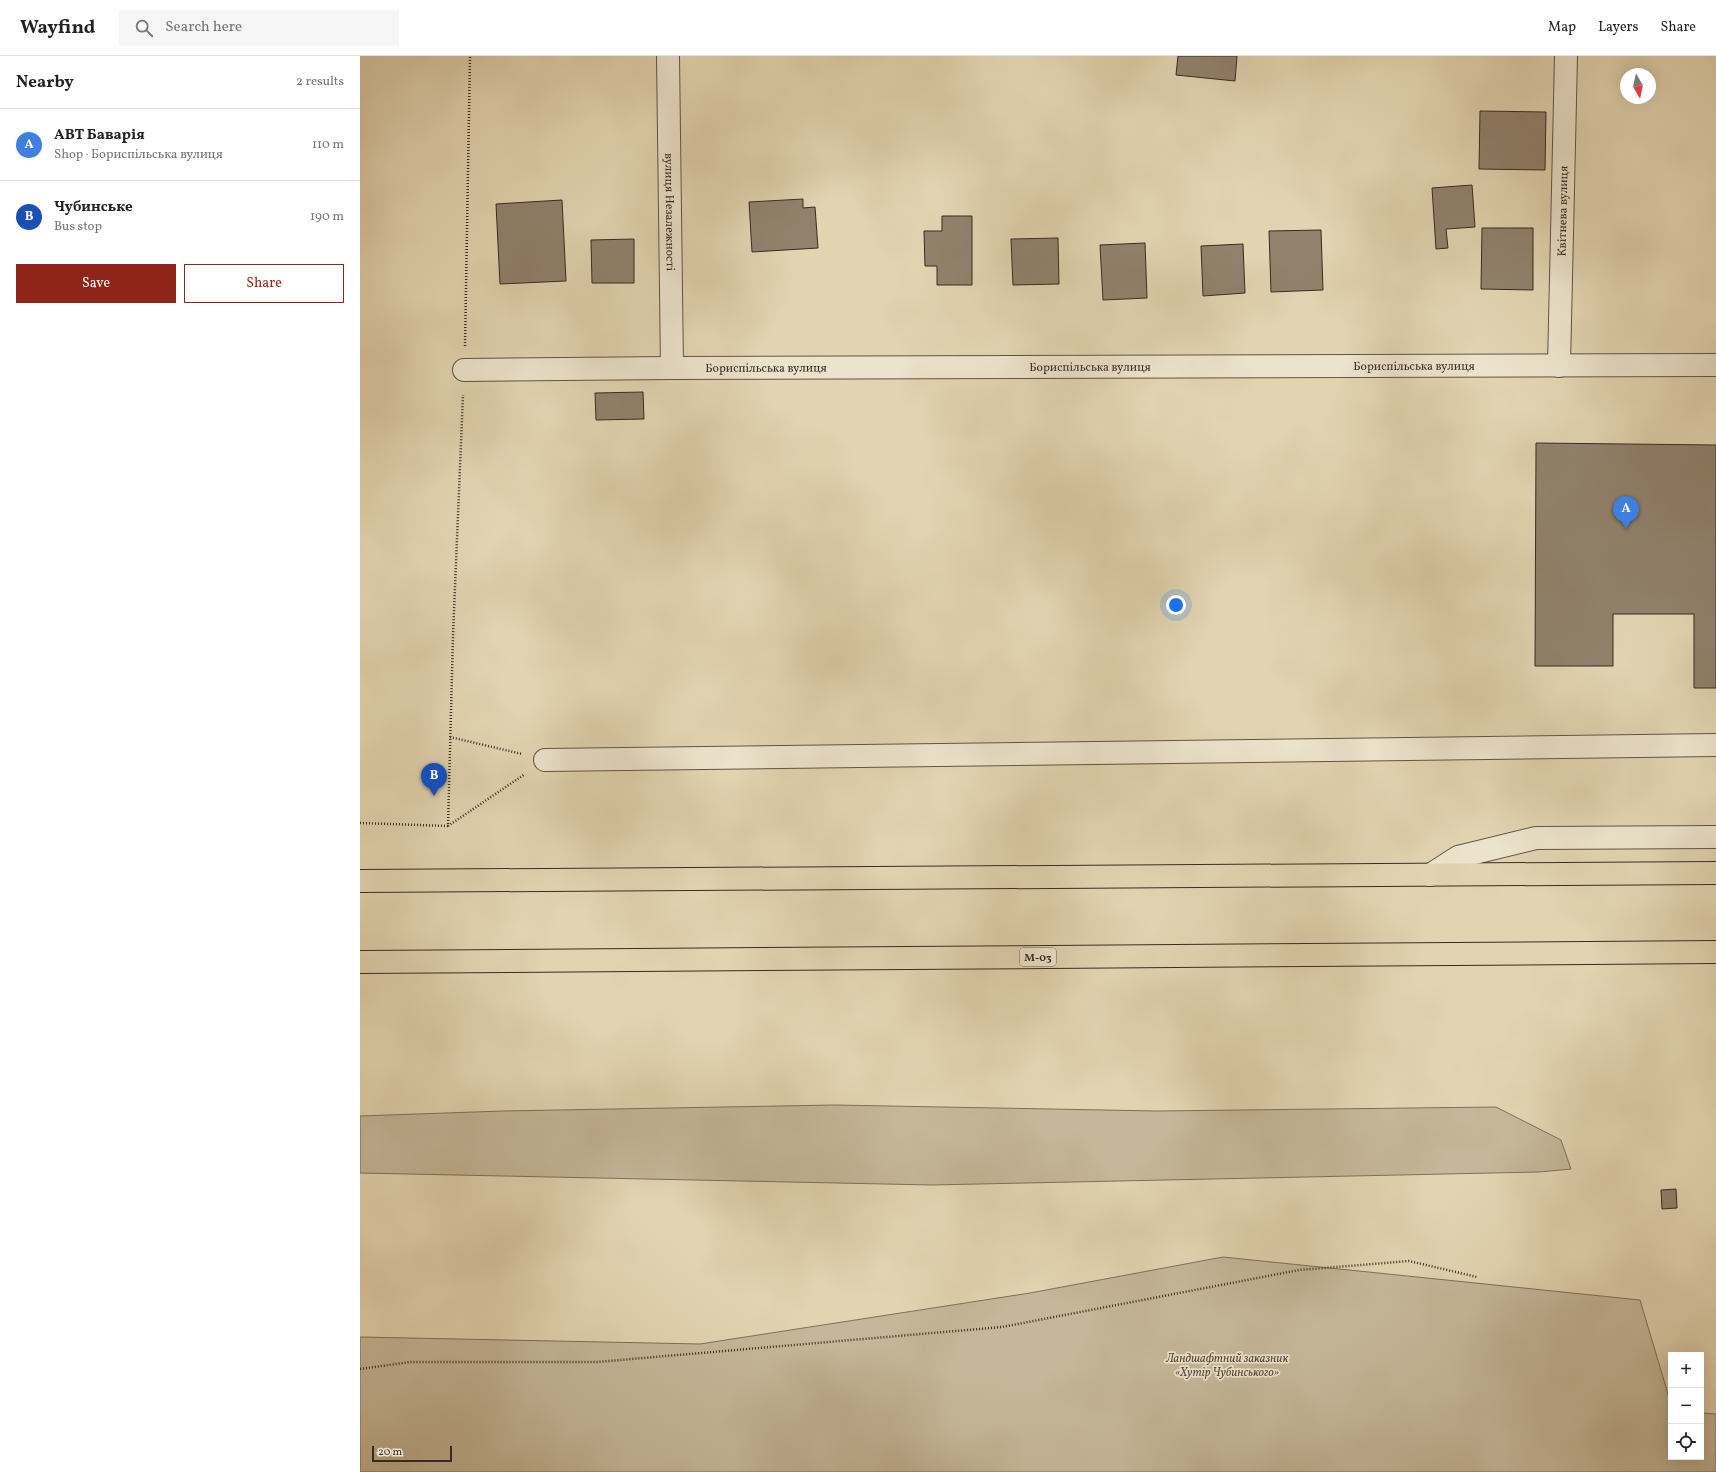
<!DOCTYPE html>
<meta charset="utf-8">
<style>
:root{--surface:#fff;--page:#f6f6f6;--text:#222;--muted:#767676;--line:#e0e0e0;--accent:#8f2418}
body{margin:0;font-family:Vollkorn,serif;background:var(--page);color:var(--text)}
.controls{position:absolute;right:12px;bottom:12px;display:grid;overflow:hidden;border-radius:0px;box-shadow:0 4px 16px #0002}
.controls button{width:36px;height:36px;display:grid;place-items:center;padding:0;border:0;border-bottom:1px solid var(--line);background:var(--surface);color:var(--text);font:20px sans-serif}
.compass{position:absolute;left:1260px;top:12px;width:36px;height:36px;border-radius:50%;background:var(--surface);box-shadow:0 4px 16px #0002;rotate:171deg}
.scale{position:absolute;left:12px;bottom:10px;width:80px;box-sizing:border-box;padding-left:4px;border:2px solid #392a24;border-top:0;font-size:11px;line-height:14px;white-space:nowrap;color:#392a24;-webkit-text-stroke:3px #ece3cc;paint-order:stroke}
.you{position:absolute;left:816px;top:549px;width:14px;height:14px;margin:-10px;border:3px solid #fff;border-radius:50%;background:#1a73e8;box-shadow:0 0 0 6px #1a73e833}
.badge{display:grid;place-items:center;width:26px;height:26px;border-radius:50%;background:var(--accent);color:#fff;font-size:13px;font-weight:700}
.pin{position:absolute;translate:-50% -33px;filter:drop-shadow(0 1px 2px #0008)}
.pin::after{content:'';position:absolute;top:21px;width:14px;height:12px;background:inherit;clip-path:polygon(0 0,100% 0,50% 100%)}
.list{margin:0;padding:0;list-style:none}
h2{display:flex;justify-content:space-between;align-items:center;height:52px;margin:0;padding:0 16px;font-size:17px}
h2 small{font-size:13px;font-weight:400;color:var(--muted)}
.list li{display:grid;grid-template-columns:26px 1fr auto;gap:12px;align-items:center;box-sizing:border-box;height:72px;padding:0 16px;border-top:1px solid var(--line)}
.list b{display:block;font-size:15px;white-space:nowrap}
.list p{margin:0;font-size:13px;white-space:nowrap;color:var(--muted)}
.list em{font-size:13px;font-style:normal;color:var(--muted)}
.actions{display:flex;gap:8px;padding:12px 16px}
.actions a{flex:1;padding:9px 0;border:1px solid var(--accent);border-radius:0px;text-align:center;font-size:14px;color:var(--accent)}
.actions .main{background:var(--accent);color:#fff}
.icon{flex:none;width:22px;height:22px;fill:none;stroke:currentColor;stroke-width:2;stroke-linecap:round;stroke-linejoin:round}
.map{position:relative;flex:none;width:1356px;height:1416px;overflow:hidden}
header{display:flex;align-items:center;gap:24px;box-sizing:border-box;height:56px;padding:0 20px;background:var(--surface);border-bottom:1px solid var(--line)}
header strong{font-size:19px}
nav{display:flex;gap:22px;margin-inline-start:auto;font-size:14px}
.search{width:280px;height:36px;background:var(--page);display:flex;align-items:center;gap:10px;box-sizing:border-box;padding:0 14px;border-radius:0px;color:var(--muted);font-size:15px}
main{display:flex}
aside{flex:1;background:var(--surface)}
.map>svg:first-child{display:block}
.green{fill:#c5b799;stroke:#7f705e}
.building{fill:#91826d;stroke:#392a24}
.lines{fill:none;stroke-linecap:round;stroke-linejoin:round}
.minor-casing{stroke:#635447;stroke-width:24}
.highway-casing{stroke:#392a24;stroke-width:24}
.path{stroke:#392a24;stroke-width:2.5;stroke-dasharray:1 2;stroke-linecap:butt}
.minor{stroke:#ece3cc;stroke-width:22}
.highway{stroke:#e2d4b1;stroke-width:22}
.labels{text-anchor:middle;stroke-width:3.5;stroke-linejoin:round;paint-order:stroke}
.shield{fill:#ece3cc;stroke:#6f6256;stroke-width:1}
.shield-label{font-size:11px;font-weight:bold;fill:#392a24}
.street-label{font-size:12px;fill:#392a24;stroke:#ece3cc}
.park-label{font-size:12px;font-style:italic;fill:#55463b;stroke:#ece3cc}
</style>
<header>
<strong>Wayfind</strong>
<div class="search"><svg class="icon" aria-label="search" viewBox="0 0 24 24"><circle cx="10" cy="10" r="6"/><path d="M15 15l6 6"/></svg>Search here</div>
<nav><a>Map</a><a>Layers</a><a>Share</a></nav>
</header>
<main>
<aside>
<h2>Nearby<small>2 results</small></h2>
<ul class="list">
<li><span class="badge" style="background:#3f7fe0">A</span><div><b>АВТ Баварія</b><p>Shop · Бориспільська вулиця</p></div><em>110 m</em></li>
<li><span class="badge" style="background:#1a4fb4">B</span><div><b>Чубинське</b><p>Bus stop</p></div><em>190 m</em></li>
</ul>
<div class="actions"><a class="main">Save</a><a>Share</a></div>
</aside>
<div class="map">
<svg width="1356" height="1416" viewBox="0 0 1356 1416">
<rect width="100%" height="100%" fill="#e2d4b1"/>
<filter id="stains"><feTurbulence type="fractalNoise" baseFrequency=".005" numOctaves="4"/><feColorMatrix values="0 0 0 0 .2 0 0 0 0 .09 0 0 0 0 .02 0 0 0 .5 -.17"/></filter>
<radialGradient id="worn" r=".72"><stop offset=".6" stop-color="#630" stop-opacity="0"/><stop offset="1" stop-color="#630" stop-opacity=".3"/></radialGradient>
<!-- green -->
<path class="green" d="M475 1049 797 1055 1136 1051 1201 1084 1211 1113 1179 1116 572 1129 0 1117V1060L143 1055Z
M863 1201 1280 1244 1311 1348V1401H1341V1357L1356 1358V1416H0V1281L340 1288 670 1237Z"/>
<!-- building -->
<path class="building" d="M818 0H877L875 25 816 19Z
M1120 55 1186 56 1185 114 1119 113Z
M1112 129 1115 171 1086 173 1088 192 1076 193 1072 132Z
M443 143V152L455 151 458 192 392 196 389 146Z
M202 144 206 225 140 228 136 148Z
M582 160H612V229H577V210H565L564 175H582Z
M1122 172H1173V234L1121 233Z
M961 174 963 234 911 236 909 175Z
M698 182 699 228 653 229 651 183Z
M274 183V227H232L231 184Z
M785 187 787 242 743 244 740 189Z
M883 188 885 237 843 240 841 190Z
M283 336 284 363 236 364 235 337Z
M1176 387 1356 389V632H1334V558H1253V610H1175Z
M1316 1133 1317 1152 1302 1153 1301 1134Z"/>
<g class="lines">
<!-- minor casing -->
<g class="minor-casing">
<g id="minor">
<path id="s1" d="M308 0 312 312"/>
<path id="s2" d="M1199 310 1206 0"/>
<path id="s3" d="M104 314 312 312 1356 309"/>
<path d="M185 704 1356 689"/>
<path d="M1070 819 1098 801 1176 782 1356 781"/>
</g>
</g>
<!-- highway casing -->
<g class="highway-casing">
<path id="highway" d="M0 825 1356 817
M0 906 1356 896"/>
</g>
<!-- path -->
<path class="path" d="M105 290 110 0
M90 681 162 698
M0 767 88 770 93 579 103 339
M88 770 165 718
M0 1313 50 1306H237L642 1271 939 1214 1049 1205 1117 1221"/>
<!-- minor -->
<use href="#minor" class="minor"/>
<!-- highway -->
<use href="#highway" class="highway"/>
</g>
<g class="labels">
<!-- shield labels -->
<rect class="shield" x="660" y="892" width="36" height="18" rx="3"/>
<g class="shield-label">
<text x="678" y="905">М-03</text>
</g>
<!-- street labels -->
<g class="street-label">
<text dy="4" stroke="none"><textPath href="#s2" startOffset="155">Квітнева вулиця</textPath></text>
<text dy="4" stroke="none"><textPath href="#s1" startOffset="156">вулиця Незалежності</textPath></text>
<text dy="4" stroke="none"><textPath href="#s3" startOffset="950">Бориспільська вулиця</textPath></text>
<text dy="4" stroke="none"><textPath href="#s3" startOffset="626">Бориспільська вулиця</textPath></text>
<text dy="4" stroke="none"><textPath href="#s3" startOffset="302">Бориспільська вулиця</textPath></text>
</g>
<!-- park labels -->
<g class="park-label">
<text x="867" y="1306">Ландшафтний заказник<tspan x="867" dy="14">«Хутір Чубинського»</tspan></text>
</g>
</g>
<rect width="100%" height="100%" filter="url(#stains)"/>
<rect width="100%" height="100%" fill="url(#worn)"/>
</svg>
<div class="controls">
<button>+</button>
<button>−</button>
<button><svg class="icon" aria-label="locate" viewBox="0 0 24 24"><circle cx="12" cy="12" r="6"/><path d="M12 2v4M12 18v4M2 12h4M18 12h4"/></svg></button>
</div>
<svg class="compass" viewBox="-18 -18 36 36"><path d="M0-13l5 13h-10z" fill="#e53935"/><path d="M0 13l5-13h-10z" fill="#767676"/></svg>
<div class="scale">20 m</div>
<div class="you"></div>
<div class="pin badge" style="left:1266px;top:473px;background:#3f7fe0">A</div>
<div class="pin badge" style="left:74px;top:740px;background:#1a4fb4">B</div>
</div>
</main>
